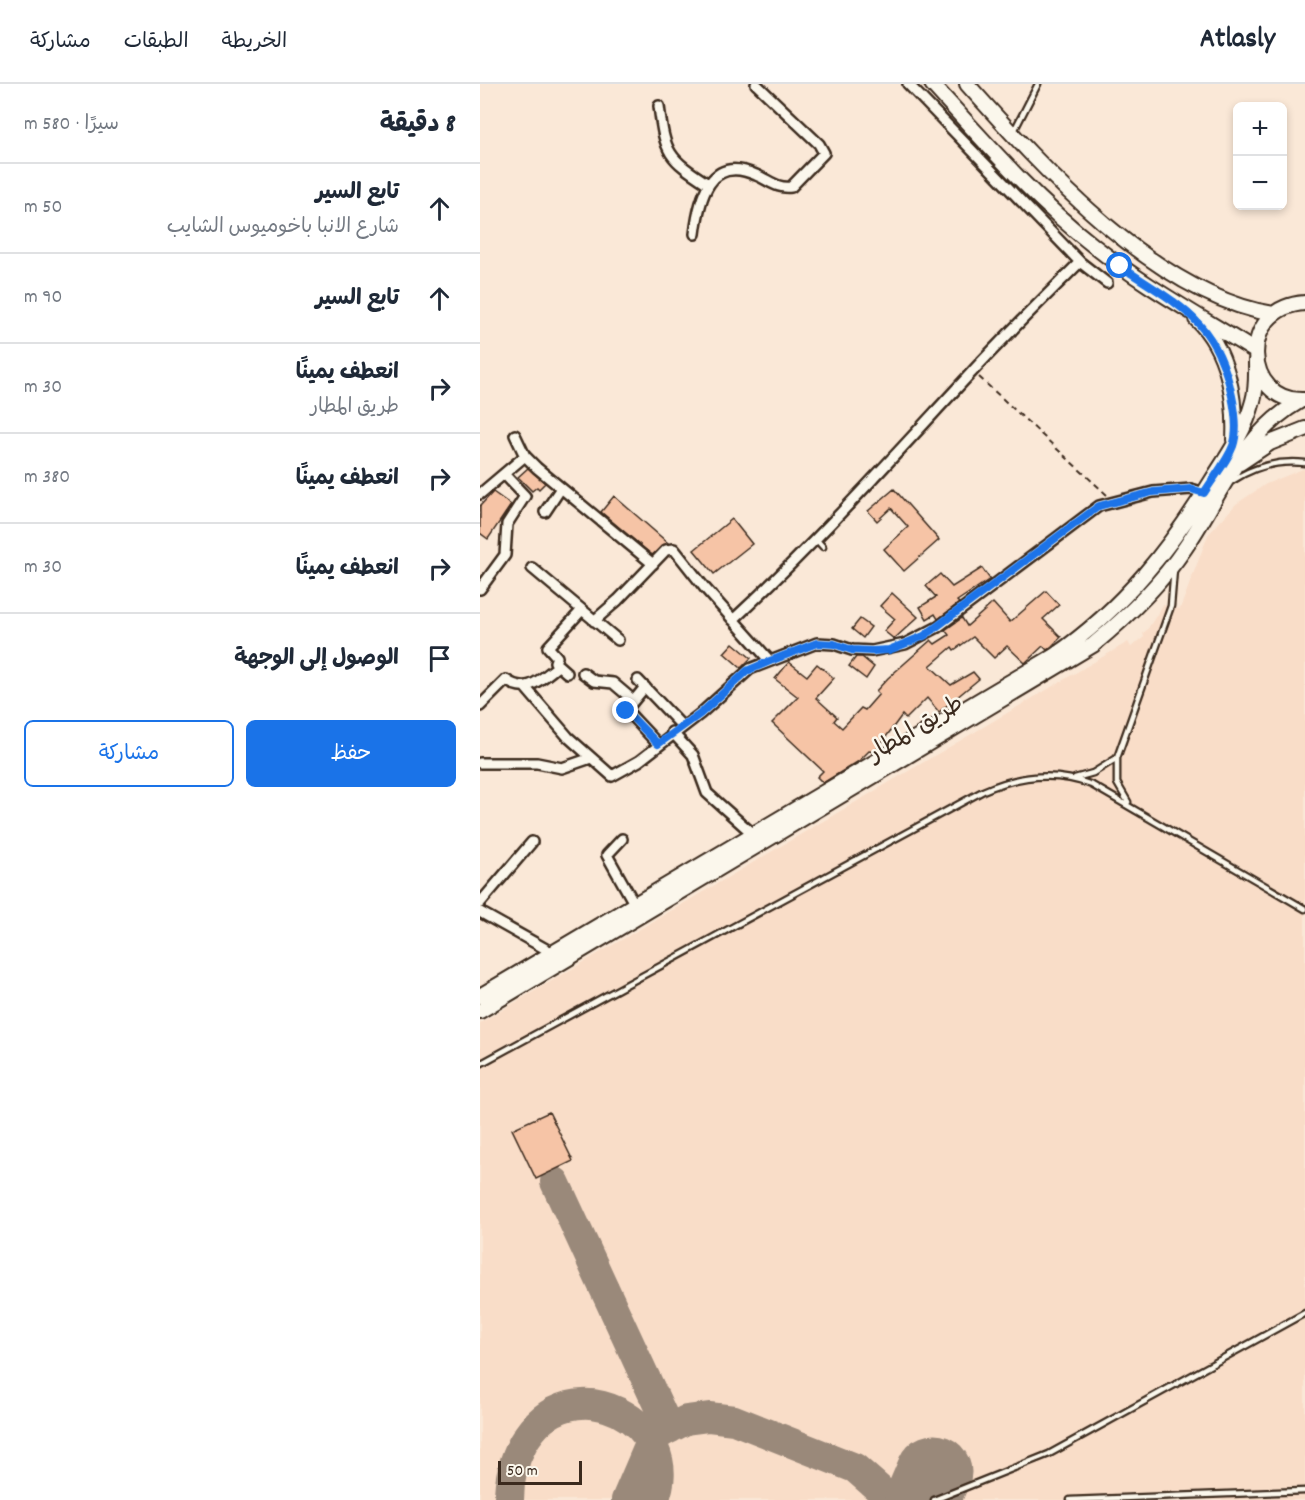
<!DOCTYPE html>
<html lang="ar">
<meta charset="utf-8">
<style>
:root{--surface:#fff;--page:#f6f6f7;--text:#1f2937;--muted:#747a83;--line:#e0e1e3;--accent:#1a73e8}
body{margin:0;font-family:Dekko,"Playpen Sans Arabic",sans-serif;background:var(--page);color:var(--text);direction:rtl}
.controls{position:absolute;right:18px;top:18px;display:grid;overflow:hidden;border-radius:9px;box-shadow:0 3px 9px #0003}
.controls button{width:54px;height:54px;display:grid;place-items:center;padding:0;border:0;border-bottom:2px solid var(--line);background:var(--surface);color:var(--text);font:30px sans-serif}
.scale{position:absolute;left:18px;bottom:15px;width:84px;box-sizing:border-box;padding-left:6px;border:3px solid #3b2a1e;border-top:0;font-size:16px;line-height:21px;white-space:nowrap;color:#3b2a1e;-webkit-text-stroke:4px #fbf7ec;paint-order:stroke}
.stop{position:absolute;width:18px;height:18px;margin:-14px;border:4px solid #1a73e8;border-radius:50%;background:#fff}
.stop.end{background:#1a73e8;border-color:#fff;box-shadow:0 2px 6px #0008}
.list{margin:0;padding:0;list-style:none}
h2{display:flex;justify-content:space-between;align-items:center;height:78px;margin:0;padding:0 24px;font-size:26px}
h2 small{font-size:20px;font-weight:400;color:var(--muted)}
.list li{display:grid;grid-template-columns:39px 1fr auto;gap:18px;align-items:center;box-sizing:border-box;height:90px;padding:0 24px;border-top:2px solid var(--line)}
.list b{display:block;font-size:22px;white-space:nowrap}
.list p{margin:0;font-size:20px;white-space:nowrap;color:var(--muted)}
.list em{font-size:20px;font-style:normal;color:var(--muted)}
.actions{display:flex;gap:12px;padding:18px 24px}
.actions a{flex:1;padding:14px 0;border:2px solid var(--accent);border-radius:9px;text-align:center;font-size:21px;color:var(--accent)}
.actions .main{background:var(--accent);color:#fff}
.icon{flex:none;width:33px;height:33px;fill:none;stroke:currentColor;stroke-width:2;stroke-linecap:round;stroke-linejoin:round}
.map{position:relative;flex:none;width:825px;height:1416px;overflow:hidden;direction:ltr}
header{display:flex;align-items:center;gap:36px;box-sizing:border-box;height:84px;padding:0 30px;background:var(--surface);border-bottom:2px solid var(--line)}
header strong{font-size:28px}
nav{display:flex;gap:33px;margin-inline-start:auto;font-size:21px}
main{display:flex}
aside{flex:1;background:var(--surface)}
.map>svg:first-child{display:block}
.built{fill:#f9ddc8}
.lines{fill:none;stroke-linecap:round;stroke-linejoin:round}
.taxiway{stroke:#9a897a;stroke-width:30}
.runway{stroke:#9a897a;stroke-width:75}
.building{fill:#f6c4a6;stroke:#3b2a1e;stroke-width:1.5}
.service-casing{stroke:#3b2a1e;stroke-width:9}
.minor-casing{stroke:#3b2a1e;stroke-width:14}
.primary-casing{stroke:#3b2a1e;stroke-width:18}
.path{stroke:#3b2a1e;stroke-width:2;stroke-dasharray:6 4.5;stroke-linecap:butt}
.service{stroke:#fbf7ec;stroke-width:4.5}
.minor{stroke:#fbf7ec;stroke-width:9}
.primary{stroke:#fbf7ec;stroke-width:14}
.route{stroke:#1a73e8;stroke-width:8}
.labels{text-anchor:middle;stroke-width:5;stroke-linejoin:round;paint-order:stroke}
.street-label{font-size:24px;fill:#3b2a1e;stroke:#fbf7ec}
</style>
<header>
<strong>Atlasly</strong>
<nav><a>الخريطة</a><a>الطبقات</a><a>مشاركة</a></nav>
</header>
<main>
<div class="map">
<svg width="825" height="1416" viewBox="0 0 825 1416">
<rect width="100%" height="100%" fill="#fae8d7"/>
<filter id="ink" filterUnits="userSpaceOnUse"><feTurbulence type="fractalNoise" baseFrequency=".0167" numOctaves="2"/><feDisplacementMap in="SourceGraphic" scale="12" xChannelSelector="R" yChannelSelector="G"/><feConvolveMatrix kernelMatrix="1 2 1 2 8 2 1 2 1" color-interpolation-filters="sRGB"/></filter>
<g filter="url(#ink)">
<!-- built -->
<path class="built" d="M823 385H825V1416H0V939L648 558 651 563 664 553 663 549 667 546 683 521 700 525 728 451 756 420 786 400Z"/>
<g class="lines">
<!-- taxiway -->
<path class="taxiway" d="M75 1098 189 1345
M29 1416C29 1395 33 1377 43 1359 91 1275 206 1341 174 1416
M146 1416 170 1360 181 1349 206 1336 229 1333 254 1336 375 1384 399 1405 405 1416"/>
<!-- runway -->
<path class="runway" d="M442 1416 454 1388"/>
</g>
<!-- building -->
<path class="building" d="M48 384 65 399 59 405 57 403 52 407 38 393Z
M414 405 459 456 424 487 404 465 428 443 411 424 397 437 388 427Z
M13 408 31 421 8 455 0 449V422Z
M134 412 157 432 188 459 172 471 121 428Z
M252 435 272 460 234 490 214 466Z
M502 484 510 495 477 517 479 519 458 535 455 530 447 535 440 523 456 513 446 502 460 490 472 503Z
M566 507 579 521 563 535 581 553 572 562 567 566 563 562 545 579 527 562 514 574 493 553 474 566 472 563 450 582 471 601 493 588 499 595 459 628 447 614 426 635 422 631 395 668 389 667 379 677 343 699 337 693 343 687 292 639 318 613 295 595 309 578 327 592 337 580 354 594 336 614 357 633 354 637 362 644 381 624 385 626 399 610 396 607 408 594 451 556 455 560 469 551 465 546 482 534 487 542 513 519 530 538Z
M412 509 438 533 414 555 404 547 415 535 400 522Z
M380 535 391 543 383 554 372 545Z
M253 559 271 574 261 584 244 569Z
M376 573H382L394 583 386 595 369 582Z
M69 1028 93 1077 56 1095 32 1045Z"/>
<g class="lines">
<!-- service casing -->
<g class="service-casing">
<path id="service" d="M534 47 558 0
M752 397C773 383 799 376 825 379
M335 454 343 463
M595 694 613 689 637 674
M648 718 637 699V674L691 522 694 485
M0 980 503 707C539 691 575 687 612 701L825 825
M454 1416 569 1370 825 1229
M590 1416 825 1407"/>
</g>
<!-- minor casing -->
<g class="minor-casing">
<path id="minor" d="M428 0 600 178 627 199
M179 22C185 70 188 74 228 100
M215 150C219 116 229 70 276 91 289 96 297 105 311 103L344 69 339 60 276 0
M35 351 45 372 57 384 173 480
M0 410 45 372
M65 428 81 404
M52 484 138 556
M0 505 25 471 27 440 45 412 24 390
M253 536C337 458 413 373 491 289 526 251 563 215 600 178
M114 537 138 516 186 466 194 465 224 503 290 577
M78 581 87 589
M103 589 114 597 133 599 153 616
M158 596 201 641
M45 603 88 653 132 692 159 677 220 630 270 585 337 559 354 560 372 566 392 567 425 560 458 543 619 422 673 408 711 405 724 409
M165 603 146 626 178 660
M0 622 26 596C47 611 60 596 78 582L75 578 77 573 68 563 101 527
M192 648 213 671 227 709 274 751
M0 679H57L82 684 111 674
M142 755 127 771 155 821
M0 819 52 758
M0 828 73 869"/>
</g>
<!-- primary casing -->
<g class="primary-casing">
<path id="primary" d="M452 0C503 56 554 115 614 162 664 202 721 233 775 267
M487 0C563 85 676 211 793 230
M716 235C748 265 756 315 754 356
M824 316C763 319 757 223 825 219
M760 379 790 359 825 345
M0 912 574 572C643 525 693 461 736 390 751 367 766 344 773 317 777 304 776 290 776 276
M0 927 613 561C647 533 680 501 705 464 742 410 761 351 820 317"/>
</g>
<!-- path -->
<path class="path" d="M499 293 627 411"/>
<!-- service -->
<use href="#service" class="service"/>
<!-- minor -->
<use href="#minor" class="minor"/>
<!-- primary -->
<use href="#primary" class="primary"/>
</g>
</g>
<g class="lines" filter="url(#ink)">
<!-- route -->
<path class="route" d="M146 627 178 660 220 630 267 587 290 577 337 559 354 560 372 566 392 567 409 566 444 552 619 422 673 408 711 405 724 409C733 394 747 378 753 362 758 348 755 326 752 312 737 236 698 221 640 182"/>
</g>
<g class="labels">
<!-- street labels -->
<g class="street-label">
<text transform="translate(435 643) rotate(-31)" y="8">طريق المطار</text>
</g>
</g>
</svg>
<div class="controls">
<button>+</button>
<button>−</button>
</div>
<div class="scale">50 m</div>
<div class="stop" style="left:640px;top:182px"></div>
<div class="stop end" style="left:146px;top:627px"></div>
</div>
<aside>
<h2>8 دقيقة<small>سيرًا · 580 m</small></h2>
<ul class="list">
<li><svg class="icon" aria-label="ahead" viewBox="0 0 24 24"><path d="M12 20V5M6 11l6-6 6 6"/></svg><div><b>تابع السير</b><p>شارع الانبا باخوميوس الشايب</p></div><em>50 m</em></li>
<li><svg class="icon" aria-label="ahead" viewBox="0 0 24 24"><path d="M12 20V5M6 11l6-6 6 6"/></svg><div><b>تابع السير</b></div><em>90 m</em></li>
<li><svg class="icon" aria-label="right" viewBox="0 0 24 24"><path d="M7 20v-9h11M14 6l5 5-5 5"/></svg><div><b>انعطف يمينًا</b><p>طريق المطار</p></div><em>30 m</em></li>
<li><svg class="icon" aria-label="right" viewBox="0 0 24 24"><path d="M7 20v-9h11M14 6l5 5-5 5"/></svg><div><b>انعطف يمينًا</b></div><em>380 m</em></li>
<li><svg class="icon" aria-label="right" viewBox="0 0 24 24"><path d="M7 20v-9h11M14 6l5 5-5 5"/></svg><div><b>انعطف يمينًا</b></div><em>30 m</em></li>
<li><svg class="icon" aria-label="arrive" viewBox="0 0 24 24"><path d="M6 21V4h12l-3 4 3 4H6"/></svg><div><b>الوصول إلى الوجهة</b></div></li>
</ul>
<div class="actions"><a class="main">حفظ</a><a>مشاركة</a></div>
</aside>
</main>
